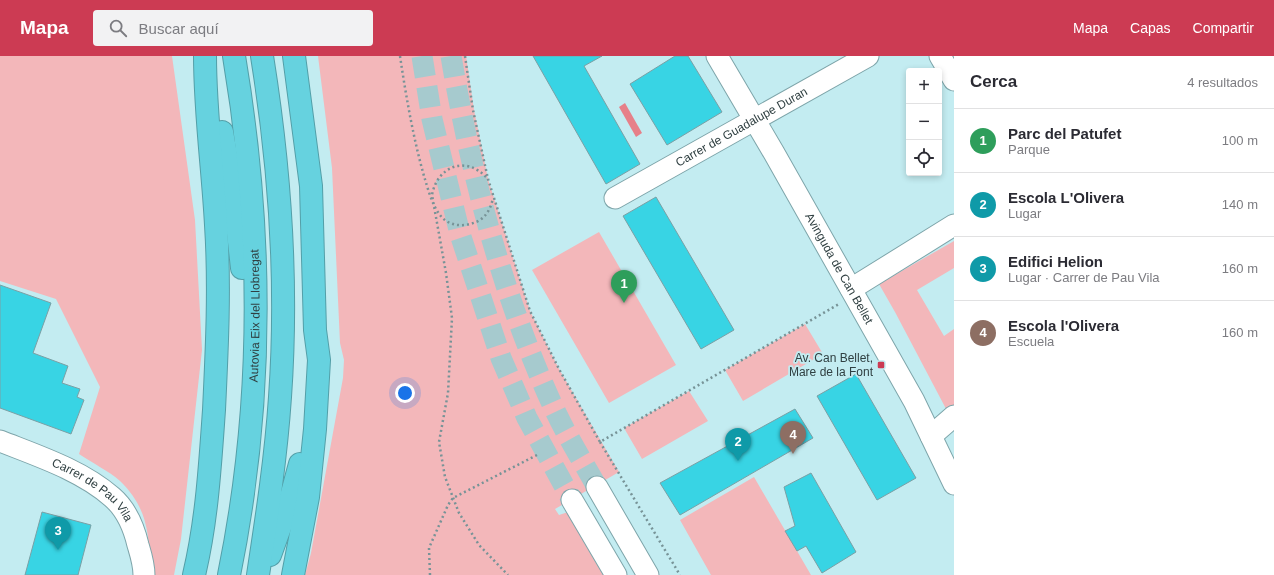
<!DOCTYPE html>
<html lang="es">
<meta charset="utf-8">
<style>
:root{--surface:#fff;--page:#f2f2f3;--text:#2b2b33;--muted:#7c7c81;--line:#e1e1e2;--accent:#cc3b53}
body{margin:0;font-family:Helvetica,sans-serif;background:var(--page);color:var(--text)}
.controls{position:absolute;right:12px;top:12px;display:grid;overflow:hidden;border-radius:4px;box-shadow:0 2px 6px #0003}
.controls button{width:36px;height:36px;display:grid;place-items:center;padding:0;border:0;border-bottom:1px solid var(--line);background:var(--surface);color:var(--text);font:20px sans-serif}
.you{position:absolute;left:405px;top:337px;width:14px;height:14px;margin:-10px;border:3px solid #fff;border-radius:50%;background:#1a73e8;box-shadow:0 0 0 6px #1a73e833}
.badge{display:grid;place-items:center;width:26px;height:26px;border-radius:50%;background:var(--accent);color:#fff;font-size:13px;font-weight:700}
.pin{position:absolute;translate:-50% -33px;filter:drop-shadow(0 1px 2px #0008)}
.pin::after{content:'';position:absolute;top:21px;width:14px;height:12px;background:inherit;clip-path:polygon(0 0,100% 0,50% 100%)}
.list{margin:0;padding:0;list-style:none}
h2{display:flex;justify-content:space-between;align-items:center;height:52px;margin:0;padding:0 16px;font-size:17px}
h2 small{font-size:13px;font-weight:400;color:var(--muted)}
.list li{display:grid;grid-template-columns:26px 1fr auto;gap:12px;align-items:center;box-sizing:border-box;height:64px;padding:0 16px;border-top:1px solid var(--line)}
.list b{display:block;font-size:15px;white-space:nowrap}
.list p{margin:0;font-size:13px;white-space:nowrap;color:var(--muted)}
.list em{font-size:13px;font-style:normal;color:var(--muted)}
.icon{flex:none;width:22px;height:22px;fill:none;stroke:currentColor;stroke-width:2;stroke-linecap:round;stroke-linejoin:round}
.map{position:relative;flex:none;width:954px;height:519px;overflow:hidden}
header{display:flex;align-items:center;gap:24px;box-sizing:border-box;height:56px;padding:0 20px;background:var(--accent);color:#fff}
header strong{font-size:19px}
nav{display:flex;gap:22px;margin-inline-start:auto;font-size:14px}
.search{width:280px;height:36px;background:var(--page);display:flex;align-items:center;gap:10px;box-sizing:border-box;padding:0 14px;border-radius:4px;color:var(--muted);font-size:15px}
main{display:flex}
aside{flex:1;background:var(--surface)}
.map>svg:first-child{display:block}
.green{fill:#f3b7ba}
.water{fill:#e68089}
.building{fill:#38d4e4;stroke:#7aa0a5}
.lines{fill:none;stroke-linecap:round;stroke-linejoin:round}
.minor-tunnel{stroke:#a6cace;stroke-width:21;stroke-dasharray:21 10;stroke-linecap:butt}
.minor-casing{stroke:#7ea5aa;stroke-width:23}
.highway-casing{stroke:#539fa8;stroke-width:24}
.path{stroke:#779397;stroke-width:2.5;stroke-dasharray:2 3;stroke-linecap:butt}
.minor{stroke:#fff;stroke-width:21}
.highway{stroke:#66d2df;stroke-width:22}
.poi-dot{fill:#cc3b53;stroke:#c3ecf1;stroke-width:1.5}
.labels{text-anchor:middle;stroke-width:3.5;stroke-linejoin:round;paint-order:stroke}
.street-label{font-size:12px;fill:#304042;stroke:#c3ecf1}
.poi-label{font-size:12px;fill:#304042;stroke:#c3ecf1;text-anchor:end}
</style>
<header>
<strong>Mapa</strong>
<div class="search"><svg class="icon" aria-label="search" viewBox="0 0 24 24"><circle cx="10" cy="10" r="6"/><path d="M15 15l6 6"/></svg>Buscar aquí</div>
<nav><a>Mapa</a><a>Capas</a><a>Compartir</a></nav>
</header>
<main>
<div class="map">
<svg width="954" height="519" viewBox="0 0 954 519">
<rect width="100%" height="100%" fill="#c3ecf1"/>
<!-- green -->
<path class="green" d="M0 0H172L195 164 202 294 181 483 174 519H149C150 482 149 453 120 425 109 415 92 407 79 398L100 331 56 243 0 225Z
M318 0H466L474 54 488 123 530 255 559 313 619 416 555 453 559 459 568 456 605 519H305L311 497 343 322 344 304 340 287 332 112Z
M599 176 676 309 609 347 532 214Z
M954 185V212L917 234 944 280 954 273V368L895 256 879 228Z
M805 268 823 298 743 345 725 314Z
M689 335 708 365 642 403 624 372Z
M754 421 811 519H711L680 464Z"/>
<!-- water -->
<path class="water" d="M625 47 642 77 636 81 619 51Z"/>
<!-- building -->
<path class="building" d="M533 0H602L584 10 640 108 606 128Z
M675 0H688L722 56 667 89 630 28Z
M656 141 734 274 701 293 623 160Z
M0 229 51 247 33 297 68 310 62 327 80 333 77 341 84 344 71 378 0 352Z
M856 318 916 422 877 444 817 340Z
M795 353 813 382 680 459 660 427Z
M811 417 856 496 822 517 806 490 797 495 785 475 795 470 784 431Z
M42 456 91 469 78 519H25Z"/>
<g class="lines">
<!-- minor-tunnel -->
<path class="minor-tunnel" d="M422 0 432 63 460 178 501 302 527 362 572 444
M451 0C471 119 502 238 552 348 565 377 582 404 597 431"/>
<!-- minor casing -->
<g class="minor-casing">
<g id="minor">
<path id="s1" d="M717 0 774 97 914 345 954 428"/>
<path d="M940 0 954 24"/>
<path id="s2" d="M615 142 868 0"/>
<path d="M851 233 954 169"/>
<path d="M931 380 954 360"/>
<path id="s3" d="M0 385C38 400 81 414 112 441 126 453 134 472 138 489 141 499 144 508 144 519"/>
<path d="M597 431 648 519"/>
<path d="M572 444 616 519"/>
</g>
</g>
<!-- highway casing -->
<g class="highway-casing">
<g id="highway">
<path d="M222 76 235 150 242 212"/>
<path d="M270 499 291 441 300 408"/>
<path d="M194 519C207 464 210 410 214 354 217 292 220 231 216 169 213 113 205 57 205 0"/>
<path id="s4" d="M229 519C264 348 263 172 234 0"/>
<path d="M258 519C267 460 276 401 280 341 288 228 280 112 262 0"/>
<path d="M293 519 308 441 315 373 319 304 315 274 311 130 294 0"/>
</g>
</g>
<!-- path -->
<path class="path" d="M400 0C406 40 413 81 424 120 428 133 432 149 440 159 449 171 464 171 476 166 486 162 491 152 493 142
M465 0 473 54 488 123 530 255 559 313 600 386 839 248
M486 121C465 99 437 111 432 139L446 217 452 262 448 337 439 386 445 421 459 457 479 489 508 519
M600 386 680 519
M430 519 429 492 448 449 453 442 537 399"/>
<!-- minor -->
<use href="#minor" class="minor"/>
<!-- highway -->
<use href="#highway" class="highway"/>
</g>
<!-- markers -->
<rect class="poi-dot" x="877" y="305" width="8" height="8" rx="2"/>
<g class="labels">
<!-- street labels -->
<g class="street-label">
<text dy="4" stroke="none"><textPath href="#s2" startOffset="145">Carrer de Guadalupe Duran</textPath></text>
<text dy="4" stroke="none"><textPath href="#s1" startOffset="245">Avinguda de Can Bellet</textPath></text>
<text dy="4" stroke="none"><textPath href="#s4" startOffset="261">Autovia Eix del Llobregat</textPath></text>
<text dy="4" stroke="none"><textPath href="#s3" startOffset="106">Carrer de Pau Vila</textPath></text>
</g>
<!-- poi labels -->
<g class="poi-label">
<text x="873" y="306">Av. Can Bellet,<tspan x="873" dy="14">Mare de la Font</tspan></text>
</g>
</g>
</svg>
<div class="controls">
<button>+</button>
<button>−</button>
<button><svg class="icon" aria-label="locate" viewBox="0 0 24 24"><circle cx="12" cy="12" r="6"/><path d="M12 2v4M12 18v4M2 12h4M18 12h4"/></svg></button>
</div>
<div class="you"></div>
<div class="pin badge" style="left:624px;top:247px;background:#2e9e5b">1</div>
<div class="pin badge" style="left:738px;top:405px;background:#0f9aa8">2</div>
<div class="pin badge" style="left:58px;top:494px;background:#0f9aa8">3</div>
<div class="pin badge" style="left:793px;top:398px;background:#8d6e63">4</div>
</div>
<aside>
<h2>Cerca<small>4 resultados</small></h2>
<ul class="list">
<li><span class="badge" style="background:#2e9e5b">1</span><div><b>Parc del Patufet</b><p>Parque</p></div><em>100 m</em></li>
<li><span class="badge" style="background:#0f9aa8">2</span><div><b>Escola L'Olivera</b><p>Lugar</p></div><em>140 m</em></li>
<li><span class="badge" style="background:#0f9aa8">3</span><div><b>Edifici Helion</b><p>Lugar · Carrer de Pau Vila</p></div><em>160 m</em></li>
<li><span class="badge" style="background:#8d6e63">4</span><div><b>Escola l'Olivera</b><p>Escuela</p></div><em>160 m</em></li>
</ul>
</aside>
</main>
